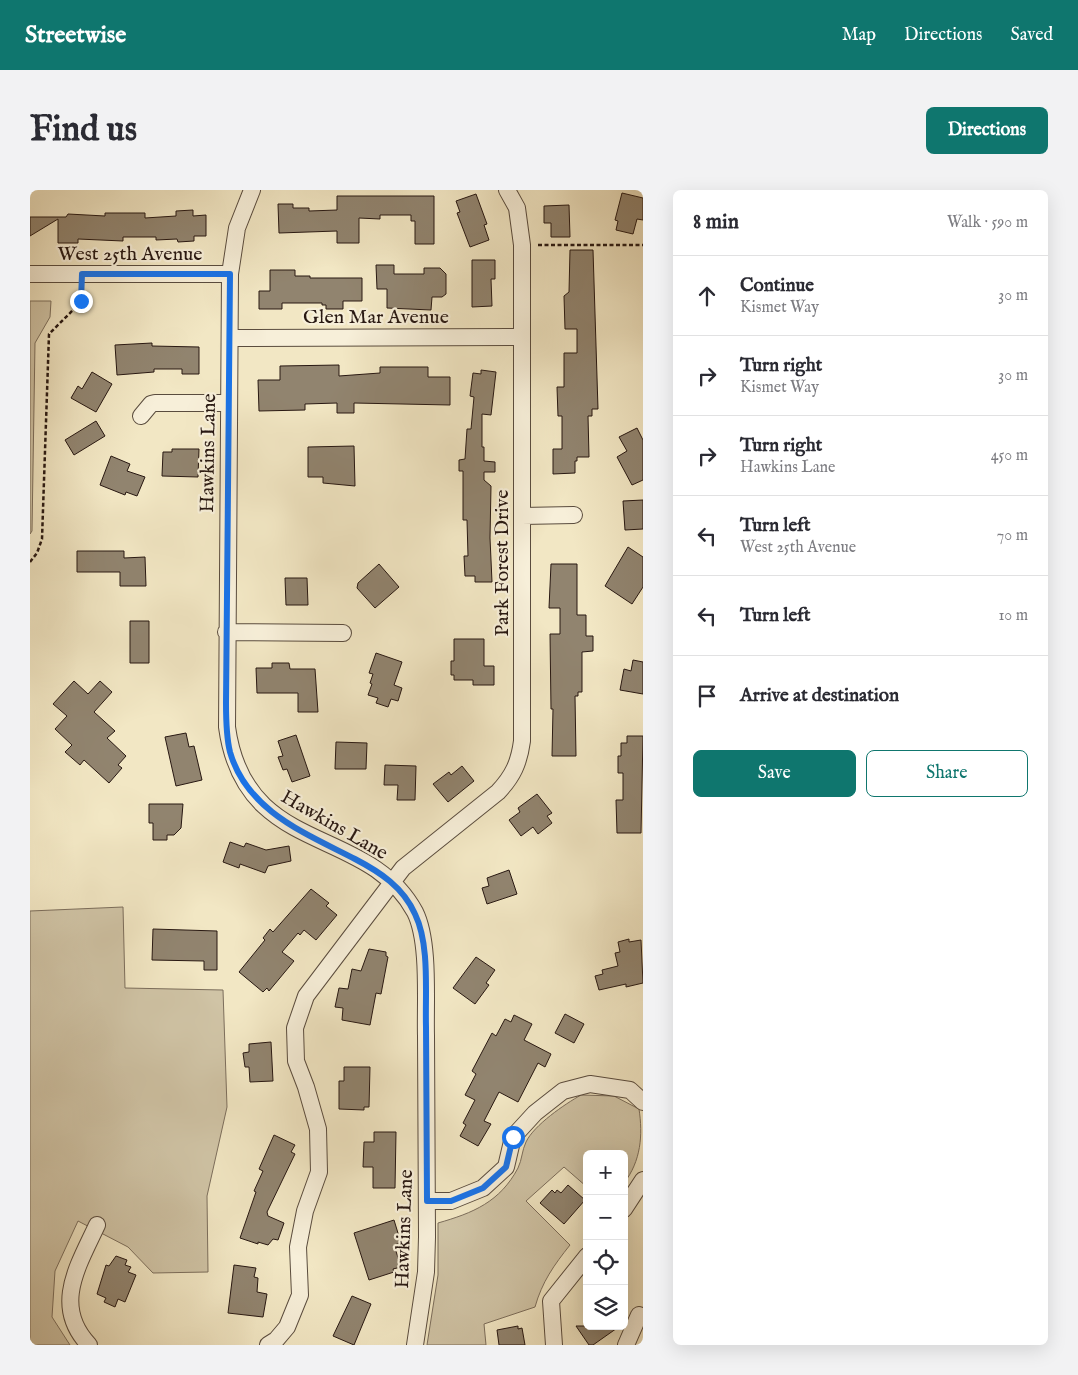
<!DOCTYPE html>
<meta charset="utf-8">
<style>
:root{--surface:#fff;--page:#f2f2f3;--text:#2b2b33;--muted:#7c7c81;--line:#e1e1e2;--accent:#0f766e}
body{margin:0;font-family:"IM FELL English",serif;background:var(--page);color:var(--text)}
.controls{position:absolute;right:15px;bottom:15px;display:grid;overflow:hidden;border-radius:8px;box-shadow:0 5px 20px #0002}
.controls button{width:45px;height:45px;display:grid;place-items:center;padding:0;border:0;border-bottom:1px solid var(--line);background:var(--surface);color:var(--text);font:25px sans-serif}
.stop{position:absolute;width:15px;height:15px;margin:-11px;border:4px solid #1a73e8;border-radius:50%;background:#fff}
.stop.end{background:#1a73e8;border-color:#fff;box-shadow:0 1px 5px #0008}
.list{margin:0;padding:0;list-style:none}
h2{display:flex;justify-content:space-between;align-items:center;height:65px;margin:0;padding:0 20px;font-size:21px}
h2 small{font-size:16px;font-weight:400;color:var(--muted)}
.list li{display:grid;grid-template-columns:32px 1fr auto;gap:15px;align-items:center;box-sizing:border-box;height:80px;padding:0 20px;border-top:1px solid var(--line)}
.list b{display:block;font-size:19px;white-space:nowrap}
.list p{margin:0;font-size:16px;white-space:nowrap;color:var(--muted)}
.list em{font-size:16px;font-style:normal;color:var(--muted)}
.actions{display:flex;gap:10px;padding:15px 20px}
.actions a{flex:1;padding:11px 0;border:1px solid var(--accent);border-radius:8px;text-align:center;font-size:18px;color:var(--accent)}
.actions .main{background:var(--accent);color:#fff}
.icon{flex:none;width:28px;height:28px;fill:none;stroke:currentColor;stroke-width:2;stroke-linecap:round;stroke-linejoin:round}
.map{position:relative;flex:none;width:613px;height:1155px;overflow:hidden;border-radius:8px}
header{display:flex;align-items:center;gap:30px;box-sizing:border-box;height:70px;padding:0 25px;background:var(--accent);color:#fff}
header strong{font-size:24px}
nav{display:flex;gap:28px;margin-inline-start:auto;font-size:18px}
.intro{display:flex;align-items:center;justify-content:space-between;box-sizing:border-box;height:120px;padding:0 30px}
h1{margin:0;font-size:35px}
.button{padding:12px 22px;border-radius:8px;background:var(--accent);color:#fff;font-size:18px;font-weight:700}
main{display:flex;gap:30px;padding:0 30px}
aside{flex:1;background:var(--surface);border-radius:8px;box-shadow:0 5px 20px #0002}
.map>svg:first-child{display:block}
.green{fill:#d0c4a6;stroke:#7c6e5c}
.building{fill:#91846f;stroke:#281812}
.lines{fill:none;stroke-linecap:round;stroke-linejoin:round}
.minor-casing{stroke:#5a4c3e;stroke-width:18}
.path{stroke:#281812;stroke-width:2.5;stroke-dasharray:4 2.5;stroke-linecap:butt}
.minor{stroke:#f7efd9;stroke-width:16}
.route{stroke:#1a73e8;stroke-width:6}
.labels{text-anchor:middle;stroke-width:4.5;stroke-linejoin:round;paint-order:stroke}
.street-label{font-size:20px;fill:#281812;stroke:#f7efd9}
</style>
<header>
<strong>Streetwise</strong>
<nav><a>Map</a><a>Directions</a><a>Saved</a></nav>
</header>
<div class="intro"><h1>Find us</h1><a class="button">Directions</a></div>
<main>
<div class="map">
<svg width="613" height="1155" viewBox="0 0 613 1155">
<rect width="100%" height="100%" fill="#f2e7c4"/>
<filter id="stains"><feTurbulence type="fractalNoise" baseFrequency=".004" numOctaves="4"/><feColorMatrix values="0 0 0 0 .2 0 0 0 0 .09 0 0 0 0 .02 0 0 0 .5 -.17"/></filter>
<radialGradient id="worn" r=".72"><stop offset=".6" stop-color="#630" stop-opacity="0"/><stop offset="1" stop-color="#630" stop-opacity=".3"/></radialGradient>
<!-- green -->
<path class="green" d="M0 111H21L20 127 5 153 2 341 0 344Z
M93 717 95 798 193 800 197 917 177 1006 178 1082 123 1083 98 1057 48 1031 25 1081 22 1127 40 1155H0V721Z
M551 905 584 906 609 919C613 945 611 971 594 993V964H557V997L534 977 496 1011 540 1055C524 1075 512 1092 505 1117L454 1134 456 1155H397L408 1085V1033C443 1023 470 1012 488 978 492 970 492 960 496 952 504 935 535 914 551 905Z"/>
<!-- building -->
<path class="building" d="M592 3 613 8V30L607 29 603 44 586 40 588 31 585 30Z
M446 4 457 34 454 35 459 50 440 57 427 23 430 22 426 11Z
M307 6H404V54H385V31H381V25H350V29L329 28V53H307V41L249 43 248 14H263V18H279V21L307 20Z
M539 15 540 47H521V33H514V16Z
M163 20V26L176 25V46H164V51L148 52 147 49 126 50V47H93V51L48 49V53H28V29L0 46V27H36L38 24 75 26V23H115V28L146 26V21Z
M540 60H563L568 219H562V226H558L559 267H547V271H545V283L523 284V259H532V226H528L527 197H534V163H547V139H535L534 106 539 102Z
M442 70H465V89H461L462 116 442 117Z
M346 75H364V84H394V78H410L416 84V104L412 107H402L401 120 357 118V99H347Z
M240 80H265V86H280V88H332V111H313V119H296V115H292V113H252V119H229V101H240Z
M122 153V156L169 157V184H152V179H124V182L87 185 85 155Z
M309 175V186L350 183V177H398V187H420V215L324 213V223H307V213L275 214V220L229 221 228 190H250V176Z
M451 180 466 182 461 225 452 224V257H454V271L465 272V282H454V290L461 296 460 348 462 392H445V386H435L434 366H438L437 330H433V281H429V270L435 269 437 239H441L444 207 440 206 443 183 451 184Z
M62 182 82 194 66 222 41 208 48 196 52 199Z
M66 231 75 246 44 265 35 250Z
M607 238 613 250V290L602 295 587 267 597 261 589 247Z
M324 256 325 296 293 293V287H278V257Z
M142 259H169L168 287 132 286 133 262H142Z
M81 266 100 274 97 281 115 287 107 306 96 302 95 305 70 295Z
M613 310V339L595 340 593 311Z
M598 357 613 367V397L602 414 575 396Z
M47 361H94V368L115 367 116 396H90V382H47Z
M349 374 369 397 345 418 327 398 328 393Z
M521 374H547V425H556V446H563V461L552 462V502H548V506H545L546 566H522L523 519H521L520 444H530V418H519Z
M255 388H277L278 415H256Z
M100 431H119V473H100Z
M424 449H454V476H464V495H443V490H424V485H421V471H424Z
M346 463 372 472 364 495 372 498 368 511 361 509 358 517 346 513 348 508 338 505 342 494 340 493 343 484 339 483Z
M603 470 613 472V504L590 500 594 479 601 481Z
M242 473H259L260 479H285L288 522H268V503H227L226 478H242Z
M44 491 58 504 70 491 82 502 64 522 85 541 77 548 96 566 88 575 92 578 79 593 54 570 50 575 35 562 42 555 25 539 37 526 23 514Z
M156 543 159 557 164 556 172 590 146 596 135 547Z
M266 545 280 586 262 592 257 579 253 580 248 567 253 566 248 551Z
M597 546H613L611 643H587L586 610H593V583H588V566H591V553H597Z
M306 552 337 553 336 579H305Z
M355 575 386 576 385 610H367L368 595H354Z
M432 576 444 591 418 612 403 594 419 582 421 585Z
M507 604 522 623 517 626 522 633 508 644 503 637 491 646 479 630 490 622 488 618Z
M119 614H153L151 638 144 645H137V650H123V633H119Z
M200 652 214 657 216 653 236 660 259 656 261 671 238 676 235 683 210 674 209 678 193 672Z
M479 680 487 704 457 714 452 698 459 696 457 688Z
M281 699 299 713 296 716 307 725 286 750 274 740 270 745 268 743 252 762 264 771 239 801 237 798 233 802 209 782 235 750 233 748 240 739 243 742Z
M123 739 187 741V780H174V771L122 770Z
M599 749V752L611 750 613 793 596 797V794L569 800 565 786 573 784 572 780 588 776 585 763 590 762 588 752Z
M339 759 356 762V766L358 767 351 804 346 803 340 835 312 830 313 818 305 817 309 798 318 799 322 779 331 781Z
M446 767 465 780 456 793 459 795 445 814 423 798Z
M535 824 554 834 544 853 525 843Z
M484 825 502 834 494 850 521 864 515 877 508 873 488 912 469 902 454 931 461 934 448 956 430 946 436 935 433 933 445 910 435 905 446 884 442 881 462 843 466 846 475 829 481 832Z
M241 852 243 891 220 892 219 877H215L213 863 219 862V854Z
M314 877H340L339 917H334V920L309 919V891H314Z
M344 942H366L365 998H343V977H333L334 952H344Z
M244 945 265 955 261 962 265 964 237 1022 238 1026 254 1033 248 1050 243 1049 238 1055 228 1052V1054L210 1048 226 1002 224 1001 233 981 229 979Z
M538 995 555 1010 534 1034 510 1013 522 1000 525 1003 527 1000 531 1003Z
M364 1030 371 1053 364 1055 371 1077 363 1079 364 1082 339 1090 324 1043Z
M86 1066 97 1070 95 1075 101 1077 98 1082 106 1085 95 1112 88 1109 85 1117 74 1112 76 1108 67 1104 76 1075 79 1076Z
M204 1075 226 1078 224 1087 228 1088 227 1102 237 1104 233 1127 198 1123Z
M322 1106 341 1114 324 1155 303 1146Z
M488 1136V1139L492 1138 495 1155H469L467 1140Z
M546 1136H590L563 1155H559Z"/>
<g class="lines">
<!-- minor casing -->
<g class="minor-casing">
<path id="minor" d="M222 0 207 38 200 84 197 537C215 668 337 633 385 722 400 752 395 813 396 846 396 913 397 980 397 1047L396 1082 385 1155
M0 84H200
M200 148 492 147
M111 226 121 214 125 213H199
M492 326 544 325
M196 442 313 443
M397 1011H421L453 998 476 977 483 947 505 923 533 901 560 894 600 900 613 912
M594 1019 613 990
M59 1155C22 1116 48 1076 67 1035
M238 1155 246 1150 257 1137 270 1105 268 1057 275 1021 289 982 288 939 276 897 266 871 265 838 276 806 373 678 468 602C483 586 489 573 492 551V55L487 18 477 0
M524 1155 521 1111 557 1066
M596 1155 609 1125"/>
</g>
<!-- path -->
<path class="path" d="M508 55H613
M0 372 7 363 12 349 19 144 48 115 51 111V98"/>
<!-- minor -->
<use href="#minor" class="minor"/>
</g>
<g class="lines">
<!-- route -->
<path class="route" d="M51 111 52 84H200L196 513C196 529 196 546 200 562 217 621 275 643 325 669 350 682 373 697 385 724 400 755 395 803 396 837 396 895 397 953 397 1011H421L453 998 476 977 483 947"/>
</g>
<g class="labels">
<!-- street labels -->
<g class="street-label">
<text x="100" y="70">West 25th Avenue</text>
<text x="346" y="133">Glen Mar Avenue</text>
<text transform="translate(177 263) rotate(-89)" y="7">Hawkins Lane</text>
<text transform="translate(471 373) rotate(-90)" y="7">Park Forest Drive</text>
<text transform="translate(305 634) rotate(30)" y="7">Hawkins Lane</text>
<text transform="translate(373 1039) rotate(-88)" y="7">Hawkins Lane</text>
</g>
</g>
<rect width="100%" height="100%" filter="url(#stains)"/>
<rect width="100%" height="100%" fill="url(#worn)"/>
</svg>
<div class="controls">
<button>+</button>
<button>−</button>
<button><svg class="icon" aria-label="locate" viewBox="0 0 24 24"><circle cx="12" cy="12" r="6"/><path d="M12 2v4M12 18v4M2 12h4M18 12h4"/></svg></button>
<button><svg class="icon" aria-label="layers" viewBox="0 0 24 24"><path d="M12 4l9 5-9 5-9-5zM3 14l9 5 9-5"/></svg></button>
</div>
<div class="stop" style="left:483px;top:947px"></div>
<div class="stop end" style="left:51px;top:111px"></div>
</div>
<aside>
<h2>8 min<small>Walk · 590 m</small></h2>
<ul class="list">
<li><svg class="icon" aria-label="ahead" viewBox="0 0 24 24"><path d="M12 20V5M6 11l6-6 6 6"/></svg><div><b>Continue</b><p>Kismet Way</p></div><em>30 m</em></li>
<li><svg class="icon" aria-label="right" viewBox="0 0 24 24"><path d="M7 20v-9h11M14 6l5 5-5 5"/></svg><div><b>Turn right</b><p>Kismet Way</p></div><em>30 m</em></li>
<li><svg class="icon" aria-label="right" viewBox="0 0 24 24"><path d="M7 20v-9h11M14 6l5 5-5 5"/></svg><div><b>Turn right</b><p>Hawkins Lane</p></div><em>450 m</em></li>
<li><svg class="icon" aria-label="left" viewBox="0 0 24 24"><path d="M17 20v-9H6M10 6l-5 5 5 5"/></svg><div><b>Turn left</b><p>West 25th Avenue</p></div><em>70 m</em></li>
<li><svg class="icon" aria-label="left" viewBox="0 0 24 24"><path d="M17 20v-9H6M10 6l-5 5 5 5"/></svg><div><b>Turn left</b></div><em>10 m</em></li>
<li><svg class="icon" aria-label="arrive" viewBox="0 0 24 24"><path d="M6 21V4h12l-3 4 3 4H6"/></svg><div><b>Arrive at destination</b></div></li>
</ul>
<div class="actions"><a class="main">Save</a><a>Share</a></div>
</aside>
</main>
